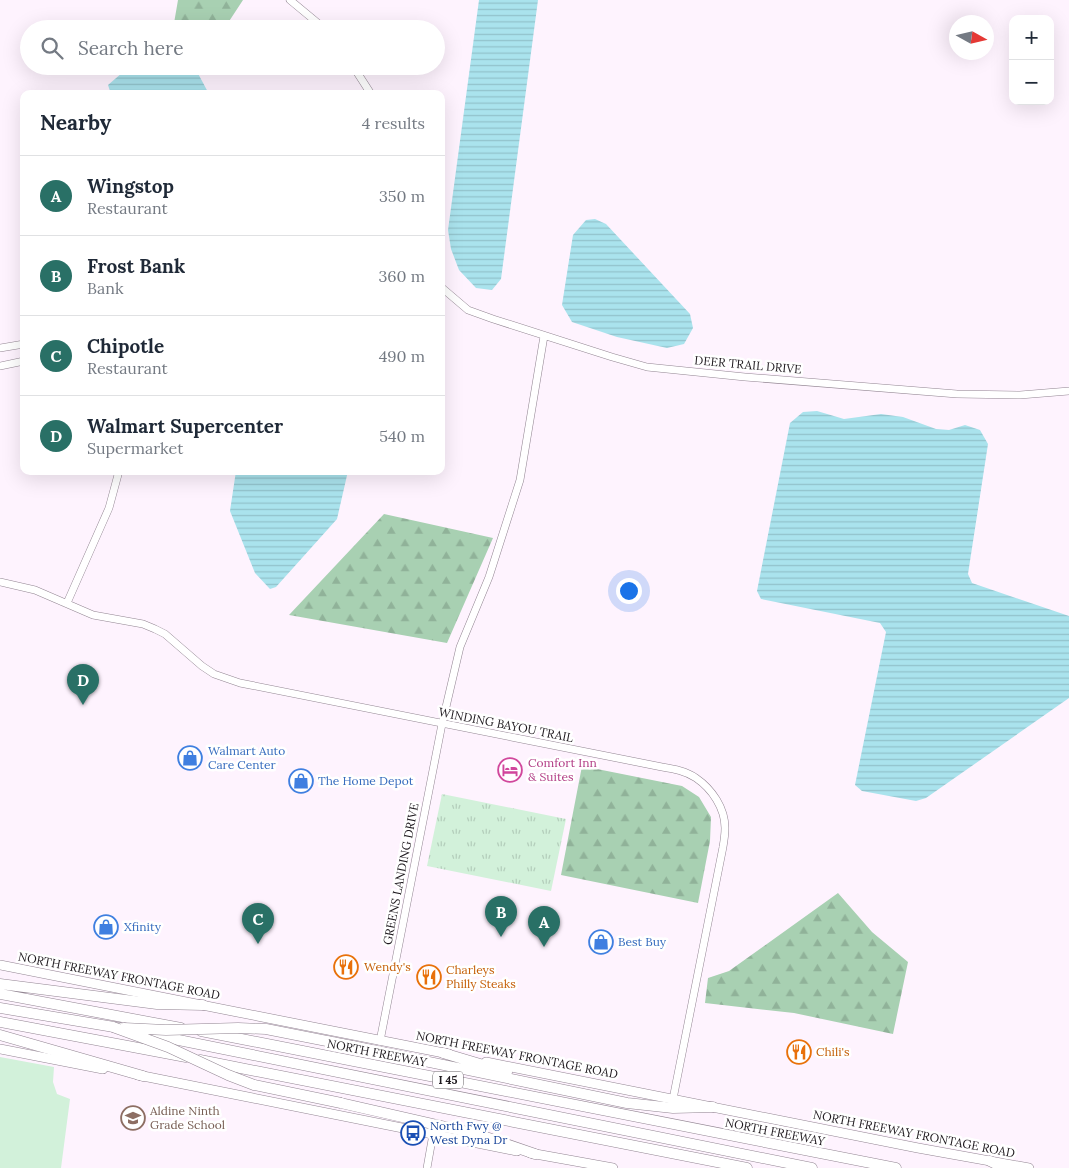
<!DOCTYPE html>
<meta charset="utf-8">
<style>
:root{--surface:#fff;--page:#f2f2f3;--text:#1f2937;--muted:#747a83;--line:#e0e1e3;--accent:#297066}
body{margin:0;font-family:Lora,serif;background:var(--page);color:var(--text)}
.controls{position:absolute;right:15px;top:15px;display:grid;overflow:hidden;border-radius:10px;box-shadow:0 5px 20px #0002}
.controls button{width:45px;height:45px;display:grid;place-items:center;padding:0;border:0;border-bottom:1px solid var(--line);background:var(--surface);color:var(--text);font:25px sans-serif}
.compass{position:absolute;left:949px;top:15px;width:45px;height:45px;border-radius:50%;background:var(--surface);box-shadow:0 5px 20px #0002;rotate:98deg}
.you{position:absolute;left:628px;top:590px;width:18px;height:18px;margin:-12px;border:4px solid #fff;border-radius:50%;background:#1a73e8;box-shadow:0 0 0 8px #1a73e833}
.badge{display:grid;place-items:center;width:32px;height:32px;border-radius:50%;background:var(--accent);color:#fff;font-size:16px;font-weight:700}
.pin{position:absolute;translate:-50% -41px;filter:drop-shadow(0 1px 2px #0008)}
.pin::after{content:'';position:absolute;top:26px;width:18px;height:15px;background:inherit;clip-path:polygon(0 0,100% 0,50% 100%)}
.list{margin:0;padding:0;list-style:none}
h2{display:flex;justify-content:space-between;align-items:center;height:65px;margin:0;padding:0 20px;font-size:21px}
h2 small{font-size:16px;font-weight:400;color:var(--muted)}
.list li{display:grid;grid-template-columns:32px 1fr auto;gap:15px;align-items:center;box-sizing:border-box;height:80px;padding:0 20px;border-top:1px solid var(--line)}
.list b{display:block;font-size:19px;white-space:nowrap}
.list p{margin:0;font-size:16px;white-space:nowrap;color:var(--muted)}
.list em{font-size:16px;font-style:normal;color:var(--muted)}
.icon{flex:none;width:28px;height:28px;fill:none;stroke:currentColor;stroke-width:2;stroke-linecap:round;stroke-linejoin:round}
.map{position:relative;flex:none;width:1069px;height:1168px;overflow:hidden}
.search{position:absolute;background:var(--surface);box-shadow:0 5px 20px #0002;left:20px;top:20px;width:425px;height:55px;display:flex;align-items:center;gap:12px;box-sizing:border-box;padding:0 18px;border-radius:28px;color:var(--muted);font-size:19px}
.panel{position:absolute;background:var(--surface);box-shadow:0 5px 20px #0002;left:20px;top:90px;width:425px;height:385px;border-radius:10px}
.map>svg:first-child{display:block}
.grass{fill:url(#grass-tufts)}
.forest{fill:url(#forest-firs)}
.green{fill:#d2f1da}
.water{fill:url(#water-rules)}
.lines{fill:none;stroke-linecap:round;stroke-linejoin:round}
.minor-casing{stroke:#928592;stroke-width:8}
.major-casing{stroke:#928592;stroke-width:10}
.highway-casing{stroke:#928592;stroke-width:11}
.minor{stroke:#fff;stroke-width:7}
.major{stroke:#fff;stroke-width:9}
.highway{stroke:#fff;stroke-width:10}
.highway-bridge-casing{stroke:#928592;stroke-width:11;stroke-linecap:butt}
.highway-bridge{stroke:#fff;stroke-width:10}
.labels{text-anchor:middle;stroke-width:5;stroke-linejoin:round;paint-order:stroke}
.shield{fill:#fff;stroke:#625e62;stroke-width:1}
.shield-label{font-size:11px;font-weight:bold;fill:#1e191e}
.street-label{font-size:12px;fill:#1e191e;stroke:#fff}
.shop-label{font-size:12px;fill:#366cbe;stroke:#fff;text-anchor:start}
.hotel-label{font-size:12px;fill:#b23c85;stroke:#fff;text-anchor:start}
.food-label{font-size:12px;fill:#c56008;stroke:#fff;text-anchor:start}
.education-label{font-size:12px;fill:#785e54;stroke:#fff;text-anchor:start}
.transit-label{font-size:12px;fill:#164399;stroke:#fff;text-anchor:start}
</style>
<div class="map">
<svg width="1069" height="1168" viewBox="0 0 1069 1168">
<defs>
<pattern id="grass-tufts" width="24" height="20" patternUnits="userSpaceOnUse" patternTransform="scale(1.25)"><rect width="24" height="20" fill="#d2f1da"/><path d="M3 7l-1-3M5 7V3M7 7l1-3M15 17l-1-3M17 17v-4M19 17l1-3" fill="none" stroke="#b4cebb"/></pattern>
<pattern id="forest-firs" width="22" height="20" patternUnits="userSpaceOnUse" patternTransform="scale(1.25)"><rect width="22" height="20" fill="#a8d0b2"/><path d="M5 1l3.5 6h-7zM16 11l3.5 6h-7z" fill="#90b299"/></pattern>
<pattern id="water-rules" width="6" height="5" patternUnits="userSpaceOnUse" patternTransform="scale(1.25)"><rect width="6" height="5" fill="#aae3ed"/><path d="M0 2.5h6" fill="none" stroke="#92c2cb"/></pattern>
</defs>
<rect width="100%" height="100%" fill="#fef3fe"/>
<!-- grass -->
<path class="grass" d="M442 794 566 819 551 891 427 866Z"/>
<!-- forest -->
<path class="forest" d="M178 0H243L224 29H173Z
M384 514 493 538 447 643 289 615Z
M582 766 682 786 699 797 711 817 710 841 698 903 561 875Z
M838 893 872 932 908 962 893 1034 794 1013 705 1003 708 978 729 971Z"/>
<!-- green -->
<path class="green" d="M0 1057 54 1067 53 1082 57 1094 70 1099 61 1168H0Z"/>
<!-- water -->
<path class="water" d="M479 0H538L501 279 492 290 476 288 459 270 451 249 448 230Z
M130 66H194L209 94H111L108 85Z
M595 219 606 224 690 314 693 328 684 344 667 348 617 337 572 322 562 305 573 235 586 220Z
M817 411 844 419 881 414 903 417 936 429 949 430 965 425 980 430 988 444 968 574 972 583 1069 616V698L926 798 916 801 862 791 855 785 886 632 880 623 761 599 757 591 790 423 803 412Z
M236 471H348L337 519 276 587 270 589 255 573 230 511Z"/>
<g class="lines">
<!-- minor casing -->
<g class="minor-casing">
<path id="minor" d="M290 0 325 29
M353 66 371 94
M441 287 468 310 493 319 612 357 647 367 745 377 957 394 1020 395 1069 391
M0 348 24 344
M0 366 24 361
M0 582 35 590 93 615 143 624 155 629 165 634 202 666 214 674 240 683 662 767C674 769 686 771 696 778 712 789 725 808 725 828 725 834 724 841 723 847L673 1099
M67 603 109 508 119 471
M380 1041 442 724 460 647 489 577 520 480 544 336
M427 1168 433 1134"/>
</g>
<!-- major casing -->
<g class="major-casing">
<path id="major" d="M0 965 449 1054
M0 1049 103 1069
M486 1062 918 1148 1029 1168
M138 1075 517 1151
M530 1153 613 1168"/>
</g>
<!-- highway casing -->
<g class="highway-casing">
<path id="highway" d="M0 984 157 1004 203 1005
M0 994 181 1028
M0 1008 120 1028
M0 1022 186 1057
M134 1031 812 1168
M201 1031 896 1168
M0 1035 143 1076
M352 1046 627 1103 673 1108 713 1107
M443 1053 507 1072
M200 1060 747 1168
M341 1103 477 1134 535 1154
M990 1161 1004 1168"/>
</g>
<!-- minor -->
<use href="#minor" class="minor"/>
<!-- major -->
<use href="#major" class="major"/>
<!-- highway -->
<use href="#highway" class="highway"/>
<!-- highway-bridge casing -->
<g class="highway-bridge-casing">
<path id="highway-bridge" d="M113 1027 168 1047 228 1075 254 1085 341 1103
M124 1028 166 1030 238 1028 266 1029 352 1046"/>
</g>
<!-- highway-bridge -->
<use href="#highway-bridge" class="highway-bridge"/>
</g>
<!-- icons -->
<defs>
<g id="shop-ring" transform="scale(1.25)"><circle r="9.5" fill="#fff" stroke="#3f7fe0" stroke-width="1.5"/><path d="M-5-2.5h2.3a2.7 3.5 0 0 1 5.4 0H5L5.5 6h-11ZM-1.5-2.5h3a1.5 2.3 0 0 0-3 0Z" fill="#3f7fe0"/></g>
<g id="hotel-ring" transform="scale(1.25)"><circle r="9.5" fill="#fff" stroke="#d1479c" stroke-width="1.5"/><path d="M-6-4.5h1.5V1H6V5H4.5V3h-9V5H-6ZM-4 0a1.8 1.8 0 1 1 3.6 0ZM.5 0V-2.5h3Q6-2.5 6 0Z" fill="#d1479c"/></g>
<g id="restaurant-ring" transform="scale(1.25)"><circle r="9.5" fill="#fff" stroke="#e8710a" stroke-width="1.5"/><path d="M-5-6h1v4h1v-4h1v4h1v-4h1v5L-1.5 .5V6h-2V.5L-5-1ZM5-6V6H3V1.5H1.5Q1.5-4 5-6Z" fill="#e8710a"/></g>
<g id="school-ring" transform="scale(1.25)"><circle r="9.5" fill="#fff" stroke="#8d6e63" stroke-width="1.5"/><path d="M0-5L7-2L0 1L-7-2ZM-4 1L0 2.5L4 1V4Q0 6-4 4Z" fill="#8d6e63"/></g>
<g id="bus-ring" transform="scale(1.25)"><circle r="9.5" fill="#fff" stroke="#1a4fb4" stroke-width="1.5"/><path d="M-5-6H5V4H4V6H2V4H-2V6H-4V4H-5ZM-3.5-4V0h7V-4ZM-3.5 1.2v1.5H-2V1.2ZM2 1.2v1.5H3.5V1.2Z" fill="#1a4fb4"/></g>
</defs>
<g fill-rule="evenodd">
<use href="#shop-ring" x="190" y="758"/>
<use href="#hotel-ring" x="510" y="770"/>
<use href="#shop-ring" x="301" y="781"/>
<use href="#shop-ring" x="106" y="927"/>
<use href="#shop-ring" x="601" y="942"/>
<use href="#restaurant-ring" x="346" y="967"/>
<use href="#restaurant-ring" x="429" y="977"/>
<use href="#restaurant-ring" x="799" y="1052"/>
<use href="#school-ring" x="133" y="1118"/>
<use href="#bus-ring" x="413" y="1133"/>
</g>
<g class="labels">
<!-- shield labels -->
<rect class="shield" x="433" y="1071.5" width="30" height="17" rx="4"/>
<g class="shield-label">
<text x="448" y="1084">I 45</text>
</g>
<!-- street labels -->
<g class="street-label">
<text transform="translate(748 365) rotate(5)" y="4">DEER TRAIL DRIVE</text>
<text transform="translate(506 725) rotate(11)" y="4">WINDING BAYOU TRAIL</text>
<text transform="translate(401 874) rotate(-79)" y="4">GREENS LANDING DRIVE</text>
<text transform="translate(119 976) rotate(11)" y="4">NORTH FREEWAY FRONTAGE ROAD</text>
<text transform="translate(377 1053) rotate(11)" y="4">NORTH FREEWAY</text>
<text transform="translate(517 1055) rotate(11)" y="4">NORTH FREEWAY FRONTAGE ROAD</text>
<text transform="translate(775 1132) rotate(11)" y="4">NORTH FREEWAY</text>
<text transform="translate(914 1134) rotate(11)" y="4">NORTH FREEWAY FRONTAGE ROAD</text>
</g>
<!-- shop labels -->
<g class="shop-label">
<text x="208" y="755">Walmart Auto<tspan x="208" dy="14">Care Center</tspan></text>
<text x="318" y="785">The Home Depot</text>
<text x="124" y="931">Xfinity</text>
<text x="618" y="946">Best Buy</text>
</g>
<!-- hotel labels -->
<g class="hotel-label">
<text x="528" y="767">Comfort Inn<tspan x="528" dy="14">&amp; Suites</tspan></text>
</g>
<!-- food labels -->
<g class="food-label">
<text x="364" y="971">Wendy's</text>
<text x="446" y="974">Charleys<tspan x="446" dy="14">Philly Steaks</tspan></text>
<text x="816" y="1056">Chili's</text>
</g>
<!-- education labels -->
<g class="education-label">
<text x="150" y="1115">Aldine Ninth<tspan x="150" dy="14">Grade School</tspan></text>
</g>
<!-- transit labels -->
<g class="transit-label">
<text x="430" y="1130">North Fwy @<tspan x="430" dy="14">West Dyna Dr</tspan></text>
</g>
</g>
</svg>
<div class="controls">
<button>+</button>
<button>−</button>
</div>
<svg class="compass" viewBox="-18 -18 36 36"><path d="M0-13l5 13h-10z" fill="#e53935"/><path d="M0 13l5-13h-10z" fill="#747a83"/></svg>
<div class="you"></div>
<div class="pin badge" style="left:544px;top:947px">A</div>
<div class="pin badge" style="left:501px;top:937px">B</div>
<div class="pin badge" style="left:258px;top:944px">C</div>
<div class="pin badge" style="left:83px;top:705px">D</div>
<div class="search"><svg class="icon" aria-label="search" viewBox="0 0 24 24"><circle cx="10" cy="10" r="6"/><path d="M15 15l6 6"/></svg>Search here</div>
<section class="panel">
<h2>Nearby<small>4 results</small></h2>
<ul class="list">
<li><span class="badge">A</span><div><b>Wingstop</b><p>Restaurant</p></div><em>350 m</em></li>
<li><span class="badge">B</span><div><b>Frost Bank</b><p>Bank</p></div><em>360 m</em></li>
<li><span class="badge">C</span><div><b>Chipotle</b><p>Restaurant</p></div><em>490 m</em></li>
<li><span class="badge">D</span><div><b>Walmart Supercenter</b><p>Supermarket</p></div><em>540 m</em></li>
</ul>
</section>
</div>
